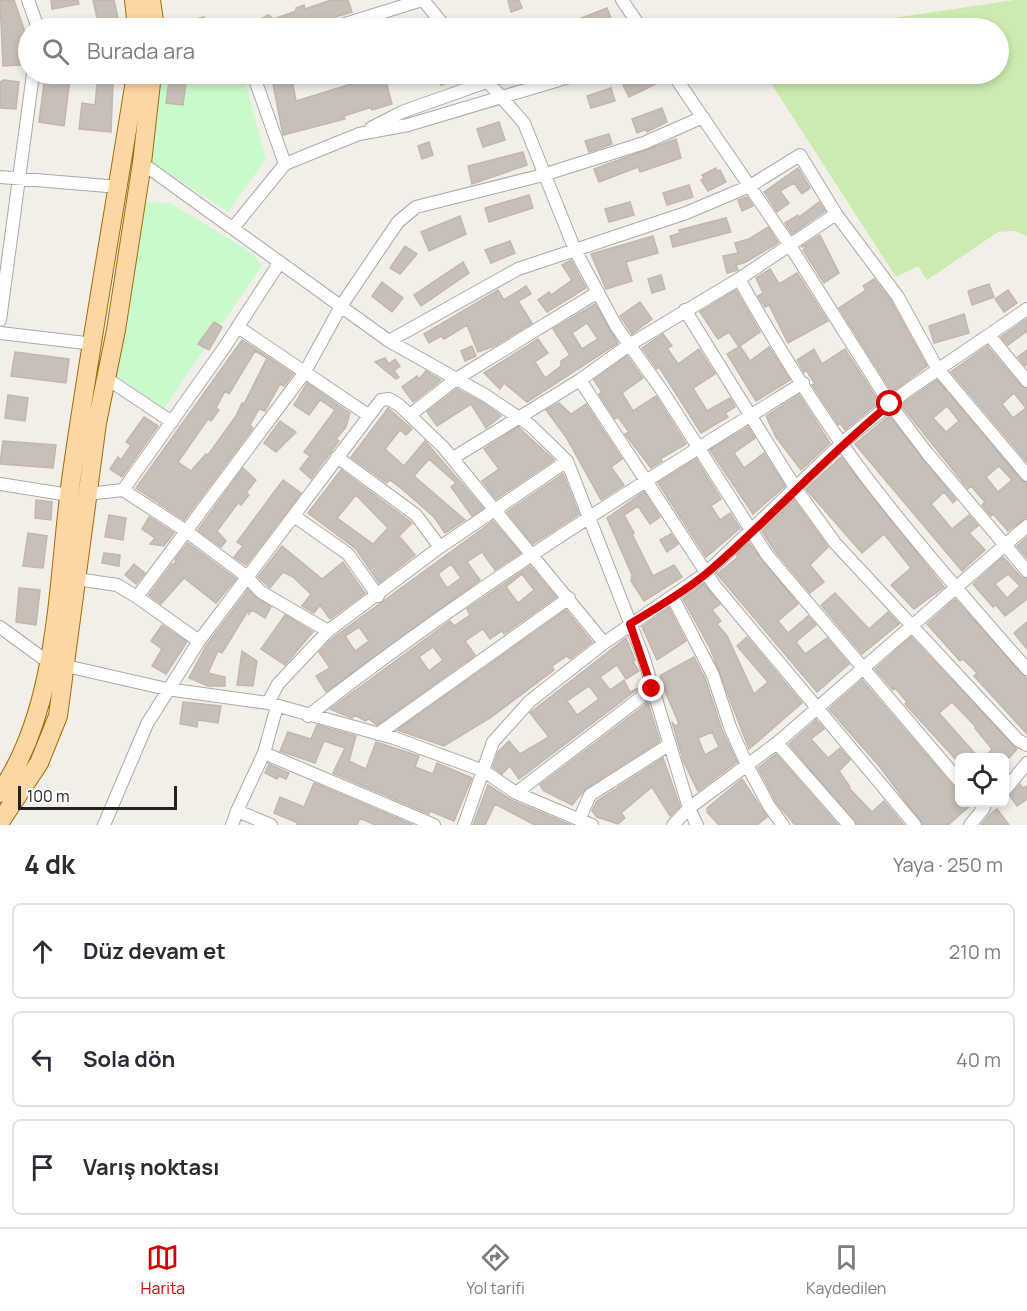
<!DOCTYPE html>
<html lang="tr">
<meta charset="utf-8">
<style>
:root{--surface:#fff;--page:#f7f7f7;--text:#2b2b33;--muted:#7c7c81;--line:#e1e1e2;--accent:#d40000}
body{margin:0;font-family:Manrope,sans-serif;background:var(--page);color:var(--text)}
.controls{position:absolute;right:18px;bottom:18px;display:grid;overflow:hidden;border-radius:9px;box-shadow:0 3px 9px #0003}
.controls button{width:54px;height:54px;display:grid;place-items:center;padding:0;border:0;border-bottom:2px solid var(--line);background:var(--surface);color:var(--text);font:30px sans-serif}
.scale{position:absolute;left:18px;bottom:15px;width:159px;box-sizing:border-box;padding-left:6px;border:3px solid #222;border-top:0;font-size:16px;line-height:21px;white-space:nowrap;color:#222;-webkit-text-stroke:4px #fff;paint-order:stroke}
.stop{position:absolute;width:18px;height:18px;margin:-14px;border:4px solid #d40000;border-radius:50%;background:#fff}
.stop.end{background:#d40000;border-color:#fff;box-shadow:0 2px 6px #0008}
.list{margin:0;padding:0;list-style:none}
h2{display:flex;justify-content:space-between;align-items:center;height:78px;margin:0;padding:0 24px;font-size:26px}
h2 small{font-size:20px;font-weight:400;color:var(--muted)}
.list li{display:grid;grid-template-columns:39px 1fr auto;gap:18px;align-items:center;box-sizing:border-box;height:96px;margin:0 12px 12px;padding:0 12px;border:2px solid var(--line);border-radius:9px}
.list b{display:block;font-size:22px;white-space:nowrap}
.list em{font-size:20px;font-style:normal;color:var(--muted)}
.icon{flex:none;width:33px;height:33px;fill:none;stroke:currentColor;stroke-width:2;stroke-linecap:round;stroke-linejoin:round}
.map{position:relative;flex:none;width:1027px;height:825px;overflow:hidden}
.search{position:absolute;background:var(--surface);box-shadow:0 3px 9px #0003;left:18px;right:18px;top:18px;height:66px;display:flex;align-items:center;gap:15px;box-sizing:border-box;padding:0 21px;border-radius:33px;color:var(--muted);font-size:22px}
.sheet{height:402px;background:var(--surface)}
nav{display:flex;justify-content:space-around;align-items:center;box-sizing:border-box;height:84px;border-top:2px solid var(--line);background:var(--surface);font-size:16px;color:var(--muted)}
nav a{display:grid;justify-items:center;gap:3px}
nav .on{color:var(--accent)}
.map>svg:first-child{display:block}
.grass{fill:#cdebb0}
.park{fill:#c8facc}
.building{fill:#c7bfb8;stroke:#c4b6ab;stroke-width:1.5;fill-rule:evenodd}
.lines{fill:none;stroke-linecap:round;stroke-linejoin:round}
.street-casing{stroke:#a9a9a9;stroke-width:14}
.primary-casing{stroke:#a06b00;stroke-width:20}
.street{stroke:#fff;stroke-width:12}
.primary{stroke:#fcd6a4;stroke-width:18}
.route{stroke:#d40000;stroke-width:8}
</style>
<div class="map">
<svg width="1027" height="825" viewBox="0 0 1027 825">
<rect width="100%" height="100%" fill="#f2efe9"/>
<!-- grass -->
<path class="grass" d="M1014 0H1027V236L1015 231 998 232 927 280 918 266 896 277 765 74H998V28H827Z"/>
<!-- park -->
<path class="park" d="M158 74H238L244 77 266 159 228 212 150 161Z
M143 201 172 204 241 246 257 258 261 267 164 408 114 374Z"/>
<!-- building -->
<path class="building" d="M0 0H14L24 29 26 62H20V65L3 66Z
M51 0H78L79 4 52 9Z
M93 0H114L119 23 99 27Z
M331 0H348L352 12 299 28H246L268 15 274 19 296 11V8L304 5 305 9Z
M508 0H519L522 8 511 12Z
M607 8 615 28H556Z
M204 17 207 28H171V25Z
M98 74H118L117 83 113 82 111 132 79 129 82 103 95 105Z
M170 74 187 75 183 105 166 103Z
M271 74H291L296 101 384 74 392 104 372 110V107L344 116 345 119 283 135Z
M438 74H471L472 75 441 85Z
M644 74H653L658 83 629 97 623 85Z
M45 75 70 79 64 126 39 122Z
M4 80 19 82 16 109 0 108V82Z
M611 88 615 101 591 108 587 96Z
M662 108 667 122 647 132 646 129 637 133 632 119Z
M499 122 505 140 483 147 477 129Z
M609 134 612 144 589 152 585 141Z
M676 139 681 158 640 172 638 167 599 182 594 169Z
M429 142 433 155 422 159 418 146Z
M523 152 527 165 472 184 468 166Z
M716 168 717 171 720 170 726 182 708 191 701 180 704 178 702 175Z
M798 168 810 188 802 194 794 183 780 191 789 203 777 212 764 192Z
M689 185 693 197 667 205 663 193Z
M529 195 533 208 489 222 485 208Z
M747 197 753 206 742 211 738 200Z
M630 202 634 215 609 222 605 209Z
M819 202 825 211 792 234 785 223 798 215 799 217Z
M460 216 466 234 429 251 421 232Z
M726 218 731 232 673 247 670 236 680 233 679 230Z
M768 227 778 243 746 262 736 265 738 270 727 273 723 256 738 253 735 243 749 239Z
M820 235 839 273 824 283 803 250 808 246 801 247Z
M653 236 658 253 626 262 632 281 606 289 591 254Z
M510 241 515 253 491 263 485 250Z
M405 246 417 254 400 274 390 268Z
M571 260 586 288 547 312 538 300 549 292 551 295 572 280 562 265Z
M463 262 469 273 421 306 414 295Z
M770 269 779 284 797 273 828 321 788 343 769 305 765 307 758 296 763 293 756 278Z
M661 275 665 289 652 293 648 279Z
M874 279 891 301 927 366 892 392 839 308 866 290 863 286Z
M382 282 403 298 392 312 372 296Z
M989 284 994 297 972 305 968 291Z
M526 286 531 294 518 301 532 323 494 346 478 352 467 325 444 339 441 336 429 343 424 334 498 290 504 300Z
M736 290 760 332 740 346 750 361 769 347 790 380 756 401 727 354 739 347 729 332 718 339 700 312Z
M1008 290 1017 303 1004 312 995 299Z
M640 302 652 319 632 334 620 316Z
M595 304 618 343 527 402 504 383 500 389 484 373 538 339 548 353 535 362 545 378 561 366V361L570 355 553 329ZM587 323 598 339 582 349 572 333Z
M964 314 969 333 934 343 929 326Z
M1027 319V331L1008 345 1001 337Z
M214 322 222 327 209 350 198 344Z
M663 334 672 346 667 348 678 364 699 349 715 374 693 388 707 411 730 398 735 407 725 413 728 417 701 433 659 367 657 369 642 348Z
M242 340 293 374 284 386 280 384 265 411 259 409 250 425 253 428 184 520 136 488ZM255 351 267 358 244 404 242 403 236 416 208 455 206 454 191 471 178 462 208 419 211 421 219 410 216 408 225 391 229 394Z
M472 346 476 356 465 361 461 351Z
M987 346 1021 386 1027 389V462L951 372ZM1014 393 1026 408 1013 418 1002 404Z
M814 349 822 364 845 349 879 402 845 430 840 423 838 424 812 385 815 384 806 370 804 372 797 360Z
M1027 350V364L1025 366 1018 357Z
M15 352 69 359 66 383 11 376Z
M627 356 643 378 622 393 633 411 656 396 686 444 660 459 662 461 651 468 625 434 629 432 618 417 615 419 599 394 602 392 594 380Z
M385 358 389 364 395 359 400 366 394 371 399 377 396 379 375 362Z
M426 371 441 380 413 402 402 387 417 376 419 379Z
M937 380 1021 480 1027 483V517L1008 531 993 514 991 516 982 505 985 502 971 486 968 489 901 405ZM947 406 959 421 946 432 933 418ZM999 466 1012 480 998 492 986 477Z
M307 383 350 413 346 427 336 439 339 441 311 479 300 469 310 456 304 452 335 410 320 400 309 415 294 405Z
M457 389 481 402 501 416 486 428 471 404 437 426 427 412Z
M8 395 28 398 25 421 5 418Z
M799 395 830 443 801 470 776 437 766 416Z
M559 403 571 414 586 404 622 459 611 467 624 485 601 500 566 437 546 410Z
M388 408 412 429 406 435 400 430 385 449 404 466 425 441 483 508 472 516 451 487 456 483 429 459 414 476 465 520 445 533 434 517 402 489 390 480 387 483 351 457Z
M889 416 956 500 953 503 944 492 931 504 952 529 969 515 978 526 969 533 985 550 962 571 855 444Z
M144 417 158 426 122 477 110 469 118 457 121 460 131 445 126 442Z
M280 421 296 432 276 452 264 443Z
M518 427 554 460 496 499 482 481 499 469 484 449Z
M748 427 755 438 734 453 744 468 764 453 785 486 753 514 710 450Z
M3 441 56 445 53 468 0 464Z
M841 457 944 587 914 609 891 585 911 568 884 534 862 553 806 489Z
M696 459 721 499 711 506 720 520 730 513 740 528 706 557 658 483Z
M243 468 256 480 246 493 249 495 241 505 238 503 217 531 226 541 221 547 198 530Z
M341 470 412 523 399 536 415 555 379 583 356 549 308 513ZM356 495 388 528 373 544 337 518Z
M563 474 579 514 533 544 507 512Z
M283 480 301 493 246 565 234 557 243 546 237 542Z
M644 492 660 517 650 524 638 506 624 515 634 533 632 534 653 576 674 565 682 577 644 601 631 581 632 575 607 518Z
M36 500 52 502 51 520 35 518Z
M794 500 828 547 810 565 824 582 810 593 774 550 762 531Z
M109 515 126 518 123 540 105 537Z
M149 517 174 533 164 546 150 544 155 538 142 529Z
M493 521 520 553 495 570 482 552 467 562 480 580 326 692 316 676 330 668 319 652 334 637ZM451 564 461 578 447 588 438 574ZM359 627 369 641 355 651 345 636Z
M28 533 47 536 43 568 23 566Z
M671 534 678 544 667 552 660 540Z
M1027 537V558L1017 546Z
M188 543 236 579 216 603 184 578 161 604 149 595 172 564H175L176 558Z
M749 543 798 604 778 621 788 633 808 616 816 625 796 642 805 654 827 638 849 664 817 692 717 574 738 557 736 555Z
M282 546 322 579 343 562 365 593 330 619 320 605 314 613 302 606 311 594 293 577 283 572 270 588 258 577Z
M104 553 120 555 119 566 102 563Z
M1003 557 1021 577 1027 579V599L1005 616 996 605 993 607 973 584ZM1008 574 1020 586 1007 598 995 584Z
M134 564 145 573 136 584 125 575Z
M530 566 556 597 504 634 502 631 490 639 483 629 465 641 475 655 377 725 369 719 365 721 355 715 352 718 330 709 450 621 454 626 470 615 467 609ZM522 574 534 590 518 603 506 587ZM433 647 443 660 429 671 419 657Z
M704 584 720 604 712 610 721 621 717 624 727 636 754 694 768 682 737 646 747 637 802 703 749 749 710 648 683 599Z
M19 588 40 590 36 625 16 622Z
M248 590 271 607 265 618 252 610 249 614V609L222 653 218 651 208 673 225 677V686H208L189 678 206 646Z
M835 593 869 629 888 612 899 624 862 654 821 605Z
M955 599 1027 679V734L974 676 977 673 963 659 960 661 927 624Z
M669 608 686 641 657 660 642 627Z
M566 610 592 642 570 659 567 656 552 666 554 670 490 718 444 746 397 730Z
M285 615 313 632 285 665 261 649Z
M1027 622V649L1014 633Z
M162 625 187 642 166 674 152 666 162 649 151 641Z
M911 637 1017 749 1009 758H984L992 749 975 728 976 727 952 702 939 713 979 758H960V764L905 704 907 702 895 688 893 690 875 669Z
M626 638 635 660 633 662 639 671 626 679 617 665 600 677 610 690 624 680 630 692 639 688 519 779 510 766 502 774 493 767 498 752 509 741 520 754 549 737 530 713ZM589 686 599 699 577 715 567 701Z
M242 651 257 661 253 686 237 685Z
M694 657 705 678 722 730 737 762 698 791 684 763 672 722 675 726 679 724 660 679 661 675ZM712 732 719 747 705 755 698 738Z
M862 680 954 787 960 790V802H971V805L948 825H923L880 767 829 709Z
M183 702 221 706 218 723 198 720 197 727 180 724Z
M648 703 660 741 586 788 572 805 544 791 540 785Z
M816 720 824 729 811 739 828 758 840 748 850 760 839 771 850 787 849 788 872 812 884 801 904 825H857L789 744Z
M317 725 356 736 349 761 366 769 376 742 419 756 415 767 433 774 437 763 472 778 454 821 430 811 429 814 333 773 345 748 324 741 315 763 280 751 288 732 311 739Z
M776 754 838 825H795L791 820 776 802 758 768Z
M663 758 680 806 670 816 652 787 621 813 625 818 618 824 597 817 592 811 597 801Z
M269 764 289 773 286 779 279 776 277 779 265 773Z
M742 779 767 817 757 825H719L707 812V808Z
M314 783 413 825H375L360 818 357 825H297L298 823 274 813 280 797 304 807Z
M1020 784 1023 788 1027 786V799L1017 806 1010 796Z
M488 785 513 801 571 825H535L495 804 485 825H473Z
M997 809 1009 825H981L989 815Z"/>
<g class="lines">
<!-- street casing -->
<g class="street-casing">
<path id="street" d="M28 0 38 28
M423 0 446 28
M622 0 641 28
M332 28 422 0
M253 74 285 164
M481 74 524 123 575 250 616 326 661 389 767 555 960 782
M673 74 789 244 890 404 927 453 1027 571
M371 128 402 112 509 74
M142 163 389 341 485 395 531 426 567 461 643 656 689 808 697 825
M0 177 119 187
M233 228 285 164 359 134 408 125 579 74
M739 279C778 348 821 418 869 481 919 546 973 608 1027 669
M685 310 796 489 835 543 1018 740 1027 745
M0 320 33 74
M238 327 368 415
M0 333 94 344
M989 335 1027 381
M389 341 518 269 686 213 750 186 800 155 836 214 898 297 937 368 1027 475
M106 378 172 422
M580 380 715 586 915 825
M410 415 456 379 598 292
M337 457 416 515 440 547
M453 458 580 380 629 345 739 279 836 214
M0 484 69 495
M123 490 186 531 246 576 261 592 328 631
M87 494 123 490 224 348 280 262
M294 516 348 554 378 596
M77 579 117 585 137 597 305 372 341 306 398 222 416 207 543 175 644 143 703 117
M673 598 713 675 730 727 747 765 769 806 783 825
M0 627 48 662
M199 641 381 400 389 399 399 405 443 447 604 643 706 573 843 442 905 392 1027 309
M66 666 167 689 268 703 394 738 484 771 516 793 592 825
M268 703 278 684 328 631 440 547 567 461
M308 716C464 593 633 488 803 383
M378 734 569 598
M777 743 849 825
M264 753 277 706
M1004 791 1027 763
M516 793 652 689
M237 811 264 753 434 825
M579 820 590 795 670 744
M104 825 147 724 199 641 137 597
M232 825 237 811 271 825
M464 825 493 742 530 701 604 643
M673 825 689 808 777 743 1027 526
M970 825 984 808 979 802"/>
</g>
<!-- primary casing -->
<g class="primary-casing">
<path id="primary" d="M134 0 137 28
M151 0 155 28
M0 793C61 704 57 578 72 473 91 340 115 207 136 74
M0 822 39 763 58 716 97 423 116 330 142 163 152 74"/>
</g>
<!-- street -->
<use href="#street" class="street"/>
<!-- primary -->
<use href="#primary" class="primary"/>
</g>
<g class="lines">
<!-- route -->
<path class="route" d="M652 689 630 624C656 608 683 593 707 573 770 519 825 457 890 404"/>
</g>
</svg>
<div class="controls">
<button><svg class="icon" aria-label="locate" viewBox="0 0 24 24"><circle cx="12" cy="12" r="6"/><path d="M12 2v4M12 18v4M2 12h4M18 12h4"/></svg></button>
</div>
<div class="scale">100 m</div>
<div class="stop" style="left:890px;top:404px"></div>
<div class="stop end" style="left:652px;top:689px"></div>
<div class="search"><svg class="icon" aria-label="search" viewBox="0 0 24 24"><circle cx="10" cy="10" r="6"/><path d="M15 15l6 6"/></svg>Burada ara</div>
</div>
<section class="sheet">
<h2>4 dk<small>Yaya · 250 m</small></h2>
<ul class="list">
<li><svg class="icon" aria-label="ahead" viewBox="0 0 24 24"><path d="M12 20V5M6 11l6-6 6 6"/></svg><div><b>Düz devam et</b></div><em>210 m</em></li>
<li><svg class="icon" aria-label="left" viewBox="0 0 24 24"><path d="M17 20v-9H6M10 6l-5 5 5 5"/></svg><div><b>Sola dön</b></div><em>40 m</em></li>
<li><svg class="icon" aria-label="arrive" viewBox="0 0 24 24"><path d="M6 21V4h12l-3 4 3 4H6"/></svg><div><b>Varış noktası</b></div></li>
</ul>
</section>
<nav>
<a class="on"><svg class="icon" aria-label="map" viewBox="0 0 24 24"><path d="M3 6l6-2 6 2 6-2v14l-6 2-6-2-6 2zM9 4v14M15 6v14"/></svg>Harita</a>
<a><svg class="icon" aria-label="directions" viewBox="0 0 24 24"><path d="M12 3l9 9-9 9-9-9zM9 14v-3h6M13 9l2 2-2 2"/></svg>Yol tarifi</a>
<a><svg class="icon" aria-label="saved" viewBox="0 0 24 24"><path d="M7 4h10v16l-5-4-5 4z"/></svg>Kaydedilen</a>
</nav>
